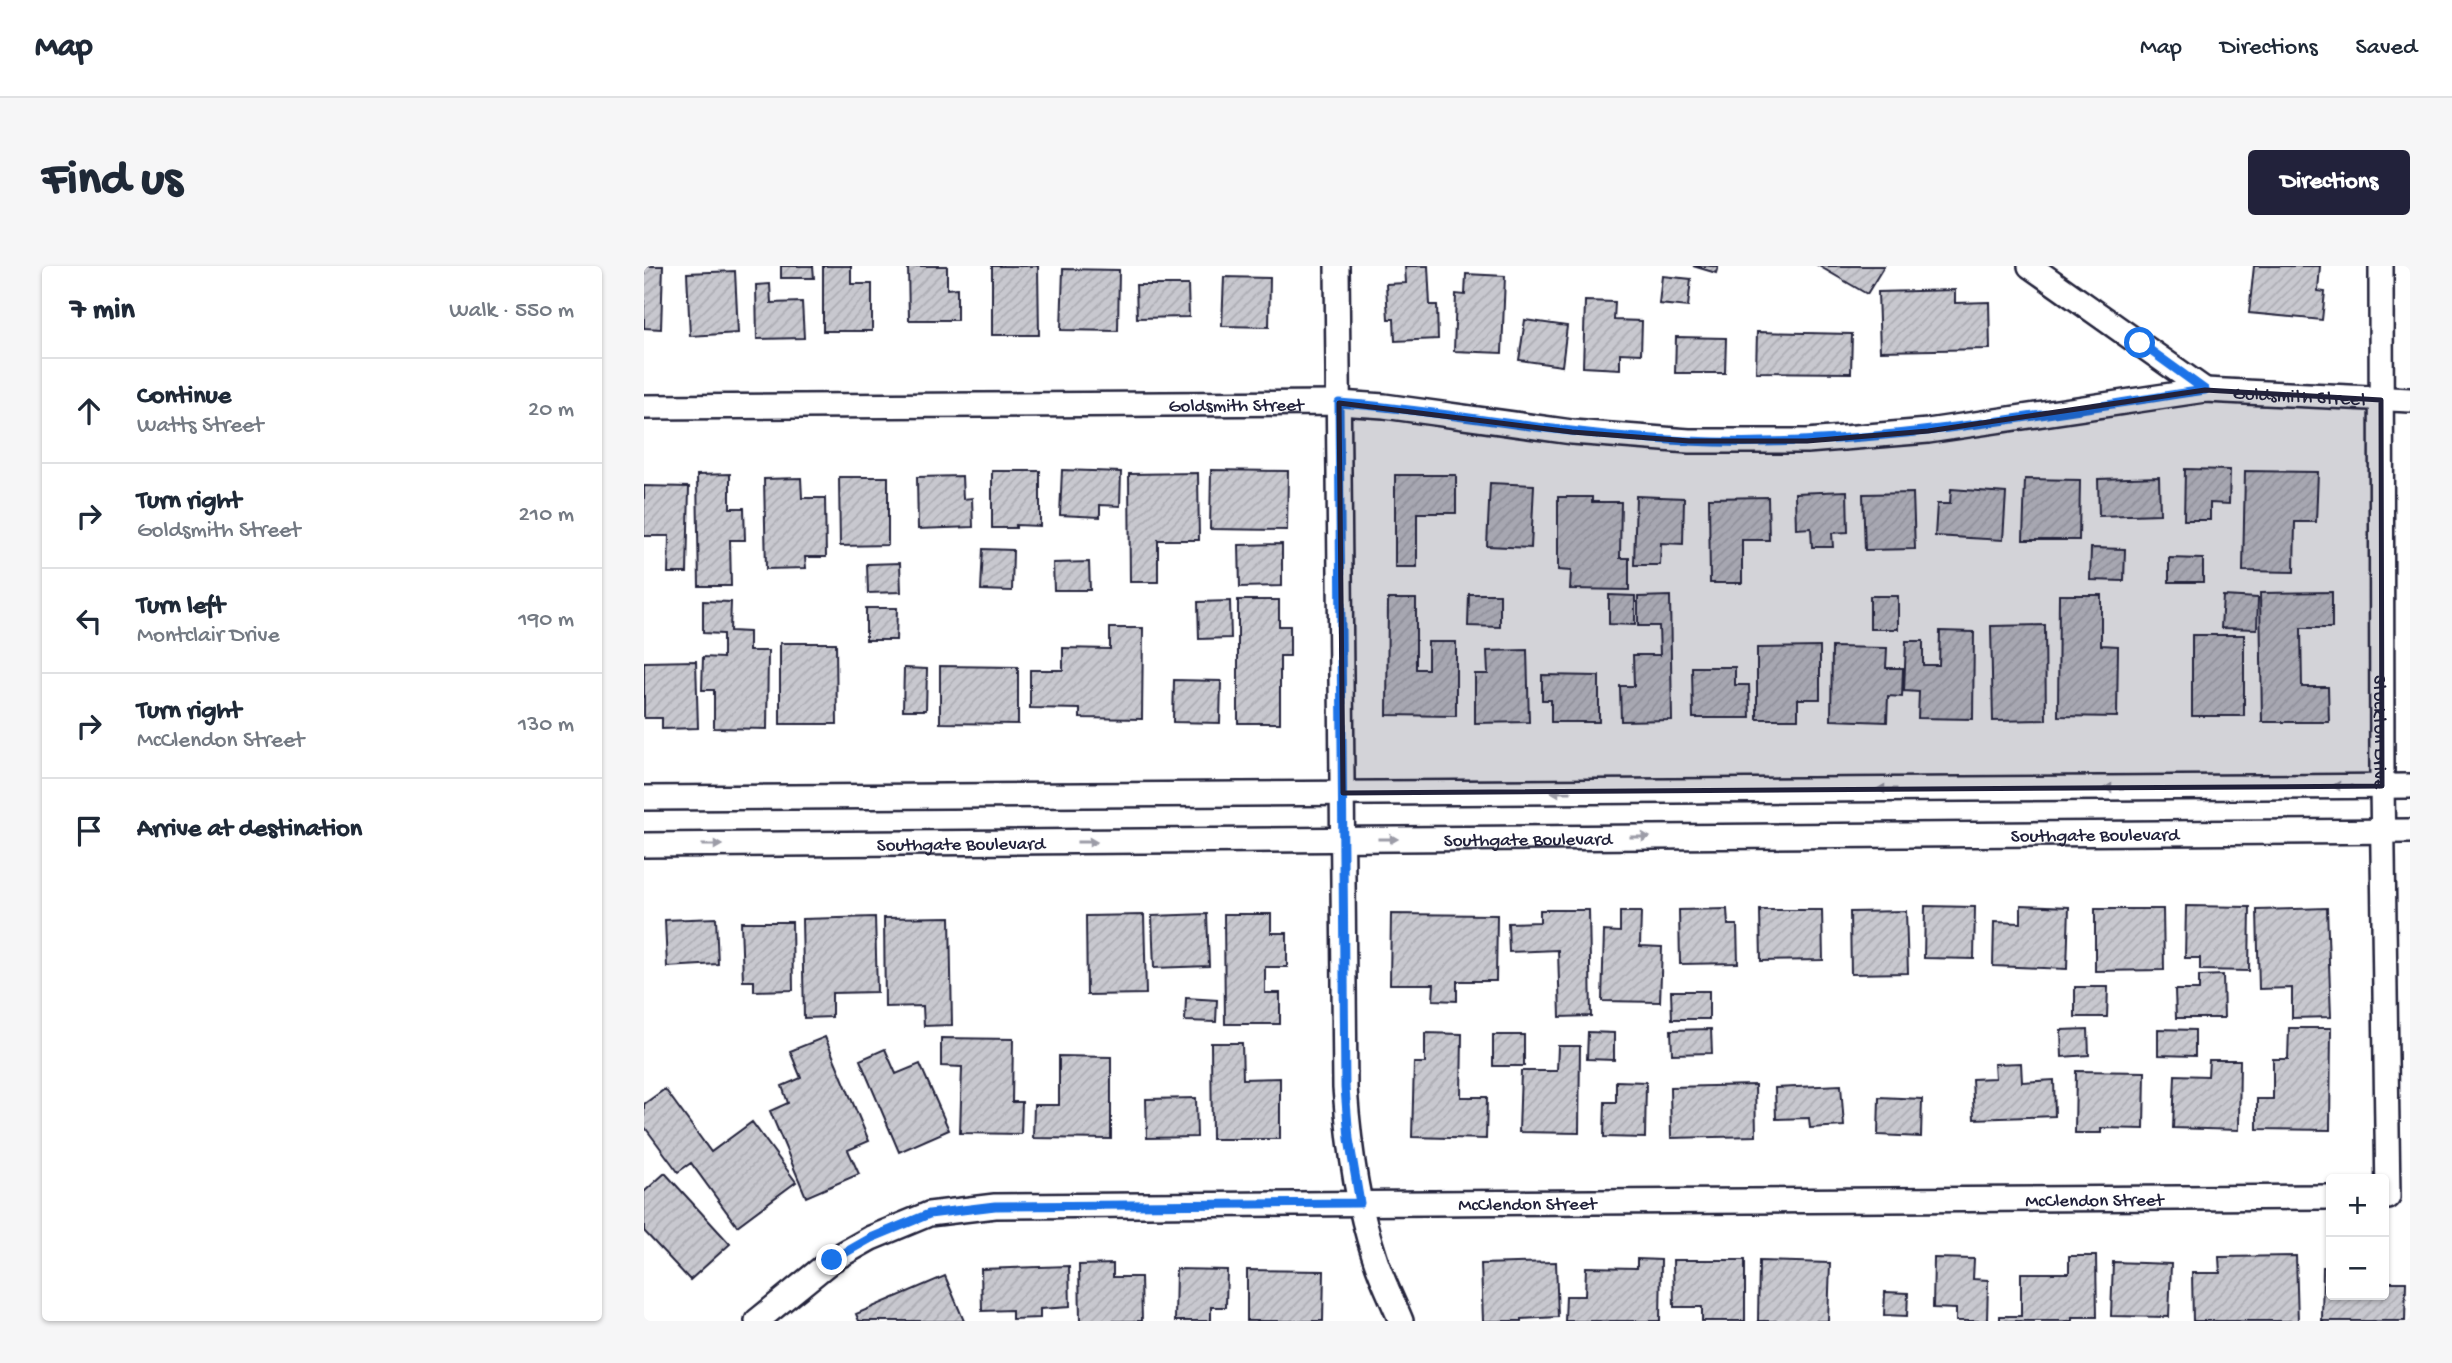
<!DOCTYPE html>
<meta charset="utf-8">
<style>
:root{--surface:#fff;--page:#f6f6f7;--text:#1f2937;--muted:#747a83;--line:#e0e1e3;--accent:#22223b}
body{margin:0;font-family:"Gochi Hand",sans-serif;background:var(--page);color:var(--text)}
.controls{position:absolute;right:21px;bottom:21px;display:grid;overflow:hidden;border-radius:7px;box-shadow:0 2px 5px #0004}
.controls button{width:63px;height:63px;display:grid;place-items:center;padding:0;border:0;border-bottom:2px solid var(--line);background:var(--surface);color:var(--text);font:35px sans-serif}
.stop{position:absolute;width:21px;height:21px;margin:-16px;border:5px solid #1a73e8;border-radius:50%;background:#fff}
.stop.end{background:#1a73e8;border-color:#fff;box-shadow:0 2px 7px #0008}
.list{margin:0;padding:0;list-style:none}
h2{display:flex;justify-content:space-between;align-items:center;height:91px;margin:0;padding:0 28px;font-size:30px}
h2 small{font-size:23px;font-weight:400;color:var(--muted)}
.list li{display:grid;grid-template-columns:46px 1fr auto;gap:21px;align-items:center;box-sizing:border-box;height:105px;padding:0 28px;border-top:2px solid var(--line)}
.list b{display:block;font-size:26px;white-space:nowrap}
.list p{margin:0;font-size:23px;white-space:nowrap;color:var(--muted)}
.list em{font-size:23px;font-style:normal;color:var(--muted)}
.icon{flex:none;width:38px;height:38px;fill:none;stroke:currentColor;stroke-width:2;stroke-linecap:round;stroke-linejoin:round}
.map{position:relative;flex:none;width:1766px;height:1055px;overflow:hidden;border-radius:7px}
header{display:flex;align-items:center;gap:42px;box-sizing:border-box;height:98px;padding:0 35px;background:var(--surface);border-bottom:2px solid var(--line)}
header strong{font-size:33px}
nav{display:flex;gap:38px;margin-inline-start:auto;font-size:24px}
.intro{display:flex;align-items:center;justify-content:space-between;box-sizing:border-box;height:168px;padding:0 42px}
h1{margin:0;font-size:49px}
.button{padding:18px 32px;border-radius:7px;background:var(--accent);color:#fff;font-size:24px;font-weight:700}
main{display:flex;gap:42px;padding:0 42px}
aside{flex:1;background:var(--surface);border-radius:7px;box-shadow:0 2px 5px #0004}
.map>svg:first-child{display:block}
.building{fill:url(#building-hatch);stroke:#22223b;stroke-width:2}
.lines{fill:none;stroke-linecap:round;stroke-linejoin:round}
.street-casing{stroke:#22223b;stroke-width:28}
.street{stroke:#fff;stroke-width:23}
.oneway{fill:#9c9ca7}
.route{stroke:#1a73e8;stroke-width:9}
.marked{fill:#22223b;fill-opacity:0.2;stroke:#22223b;stroke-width:5;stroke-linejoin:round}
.labels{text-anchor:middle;stroke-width:7;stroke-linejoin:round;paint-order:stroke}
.street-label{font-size:19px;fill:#22223b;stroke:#fff}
</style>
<header>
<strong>Map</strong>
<nav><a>Map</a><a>Directions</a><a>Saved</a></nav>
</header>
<div class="intro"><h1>Find us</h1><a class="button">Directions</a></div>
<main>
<aside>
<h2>7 min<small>Walk · 550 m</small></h2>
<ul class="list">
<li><svg class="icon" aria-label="ahead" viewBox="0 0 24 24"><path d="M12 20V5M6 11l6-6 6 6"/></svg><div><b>Continue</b><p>Watts Street</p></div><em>20 m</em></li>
<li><svg class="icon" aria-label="right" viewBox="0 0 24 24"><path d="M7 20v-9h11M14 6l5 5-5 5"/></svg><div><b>Turn right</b><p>Goldsmith Street</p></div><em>210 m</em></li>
<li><svg class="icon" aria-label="left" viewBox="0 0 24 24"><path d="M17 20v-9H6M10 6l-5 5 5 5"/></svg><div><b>Turn left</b><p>Montclair Drive</p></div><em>190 m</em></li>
<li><svg class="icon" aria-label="right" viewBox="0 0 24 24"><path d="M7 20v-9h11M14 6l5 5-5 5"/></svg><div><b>Turn right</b><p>McClendon Street</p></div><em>130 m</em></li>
<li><svg class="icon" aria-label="arrive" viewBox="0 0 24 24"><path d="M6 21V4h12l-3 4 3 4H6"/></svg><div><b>Arrive at destination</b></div></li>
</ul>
</aside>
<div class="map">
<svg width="1766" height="1055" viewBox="0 0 1766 1055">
<defs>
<pattern id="building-hatch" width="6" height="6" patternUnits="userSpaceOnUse" patternTransform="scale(1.75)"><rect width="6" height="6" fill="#c8c8cf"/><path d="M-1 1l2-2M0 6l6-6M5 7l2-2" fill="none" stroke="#acacb3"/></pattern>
</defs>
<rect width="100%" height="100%" fill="#fff"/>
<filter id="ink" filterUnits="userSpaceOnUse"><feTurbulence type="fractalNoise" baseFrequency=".0143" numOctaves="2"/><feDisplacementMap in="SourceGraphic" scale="14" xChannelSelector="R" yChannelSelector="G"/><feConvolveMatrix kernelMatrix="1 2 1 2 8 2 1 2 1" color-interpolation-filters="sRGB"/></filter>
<g filter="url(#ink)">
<!-- building -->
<path class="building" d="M0 0H19L17 63 0 62Z
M137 0H169L170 12H137Z
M179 0H207V18H228V65H179Z
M264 0H303V23L313 22V54H265Z
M348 0H394L395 69H348Z
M761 0H784L786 39H793L794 73 751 75 750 53H744L742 18 762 17Z
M1049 0H1074L1072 7Z
M1175 0H1240L1223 28Z
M1610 0H1676L1674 25 1681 26 1678 54 1605 47Z
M419 3 475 4 474 65 417 64Z
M91 5 94 67 46 70 43 7Z
M822 8 861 10 858 87 810 85 812 28 821 29Z
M1018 10 1047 13 1044 41 1015 38Z
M580 11 626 12 625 61 578 60Z
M126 18 127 37 158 36 160 72 113 73 112 19Z
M492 19H544L545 51 493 52Z
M1311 24V37L1345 36 1346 83 1236 85 1234 26Z
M941 35 971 36 970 54 998 55 997 88 976 87V103L939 101Z
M881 54 923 60 918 100 875 94Z
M1113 66 1208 68 1207 107 1112 106Z
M1032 71 1082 72 1081 107H1031Z
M1541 203 1586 204 1585 238 1566 237V254H1540Z
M418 204 477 206 476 240 456 239V251L416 249Z
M567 204 644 205 643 264 566 263Z
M348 205H396V260L372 259V262H348Z
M1601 205 1674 206 1672 256H1651L1650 306 1599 305Z
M554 207 555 274H514V316H486L485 208Z
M86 208V242H100L101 274H86L87 320H55L53 209Z
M751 209H812V247H773V301H751Z
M318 210 319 233 328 232 329 261 274 263 273 211Z
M195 211H244V279L196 280Z
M1515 211 1516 248 1455 250 1454 213Z
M157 212 158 232H181L182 291H161L162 302 122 303 120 213Z
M1381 213 1436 214 1435 274H1379Z
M846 217 890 219 887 282 843 280Z
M0 220 45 221 43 307H24L25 270H0Z
M1307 223 1362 227 1359 274 1291 270 1293 238H1306Z
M1203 225 1204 266 1188 267 1189 281H1168L1167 262 1152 263 1151 227Z
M1269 227 1271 283 1221 284 1219 228Z
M992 230 1040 232 1039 278 1017 277 1016 299H990Z
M914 231H948V236H977L976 292H985V324L926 323 927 305 914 304Z
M1124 231 1125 274H1098V317H1066L1065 232Z
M638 278V320L596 321 595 279Z
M1447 282 1481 283 1480 315 1446 314Z
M339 283 369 284 368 325 337 324Z
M1525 292 1559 293V316H1525Z
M445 296 446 324H410L409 297Z
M256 297 257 326 224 327 223 298Z
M1688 326V362H1657L1658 421H1684L1685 456H1618L1616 327Z
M825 328H856V361L824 360Z
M965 329 991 330V359L965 358Z
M1415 329H1457V379L1474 380 1473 451 1414 450Z
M1026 330 1028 454 977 455 976 420H990L989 389H1016L1015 360H994V331Z
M1226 330H1254V363H1226Z
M1579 330 1614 332 1613 363 1577 362Z
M744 333H772V403H784V376H812V450L743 449Z
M594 334H635V360H646V390H636V457H594Z
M59 335 87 336 86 365 105 366V385H124L123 463 70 462V424H58L59 391 79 392V368L59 367Z
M586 335 587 372 555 373 554 336Z
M222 342H253L252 374H222Z
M1401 359 1402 454 1349 455 1347 360Z
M466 362H499L498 453 436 452V443L386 442V404H419V382L466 383Z
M1296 365 1330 366 1329 453 1274 452 1275 426 1260 425 1262 375H1279V399H1295Z
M1548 369H1600V450H1548Z
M136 377H192L193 458H136Z
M1176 381V433H1154V453H1113V382Z
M1188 381 1243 382 1242 402H1259L1258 431 1244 430 1243 456 1187 454Z
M883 384 885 456 831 457V408H844L843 385Z
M52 395 54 462 18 463V452H0V396Z
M296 400 374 401V458L296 457Z
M1048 401H1091V419H1105L1106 452H1049Z
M260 402 283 403 282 444H259Z
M898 409 955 410V456H907V434H898Z
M530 414 577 415 576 457 529 456Z
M1377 639 1425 641 1423 703 1349 700 1350 656 1377 657Z
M1281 640 1331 641 1330 693 1280 692Z
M1542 640 1606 641 1605 705 1556 704V692H1541Z
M1683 642 1687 751 1648 752V722L1615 723 1613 644Z
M1083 643 1084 659H1093L1094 697 1036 698 1035 644Z
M1451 643H1519L1520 704 1451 705Z
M896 644H945L947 750 916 751 914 684 865 686 864 657 896 656Z
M1116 644H1178L1179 694 1117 695Z
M1262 645 1264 707 1207 708 1206 646Z
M976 646H997L996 680 1018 681 1016 736 958 735 960 665 976 666Z
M563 648 565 700 510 702 508 650Z
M580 648H627V667H643V701H621V727H636V758H581Z
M747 648 853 649 852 715H813V735L789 734 790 718H746Z
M500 649 502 728 443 729 442 650Z
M231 651 233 726 188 727V751L160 752 158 653Z
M306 651 308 759 280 760 279 740 241 741 240 652Z
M72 652 74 698 23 701 21 654Z
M97 656H148L149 724 110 725V715H99Z
M1579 709 1580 752H1532L1531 724H1555V710Z
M1431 721H1464L1463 751H1431Z
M1027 725H1065V753H1028Z
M542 732 573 734 572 756 541 755Z
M1645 762H1687L1686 864 1613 863V833H1629V793H1644Z
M1067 763 1068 787 1028 788 1027 764Z
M1444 763 1445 789 1418 791 1417 764Z
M1514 763 1551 764V790L1514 789Z
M944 766 970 767V794L943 793Z
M781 767 818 768 817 831H843L842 873 768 871 770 797H781Z
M849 769H880V800H849Z
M181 771 225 875 204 884 215 908 162 931 126 845 144 837 138 820 157 812 146 785Z
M297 772 369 773 368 836H378L377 868 316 867 318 801 297 800Z
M567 777H598L599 813 636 812V873H568Z
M914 780H936L935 867 875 866 877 805H913Z
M241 783 252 808 276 798 305 864 255 886 216 794Z
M415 790 467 791V873L389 872 390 839H415Z
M1565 794H1596L1595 864 1529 862 1531 809 1564 810Z
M1377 797 1378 816 1410 814 1411 850 1330 853 1328 813 1351 812 1350 798Z
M1432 805 1501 806 1500 863 1457 862V867H1431Z
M972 815 1002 816 1001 872 960 871 961 836H972Z
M1111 819 1112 870 1027 872 1026 821Z
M1197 819 1200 860 1166 862 1165 852 1132 853 1131 822Z
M21 823 67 886 108 856 152 916 93 960 47 897 34 906 0 860V838Z
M1235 831 1278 833 1277 871 1234 869Z
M552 832 553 871 503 872 502 833Z
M21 907 86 978 46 1014 0 965V926Z
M1425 990H1452L1453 1051H1428V1055H1356V1050H1377V1007H1425Z
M1652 990 1654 1055H1549L1548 1007H1576L1575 991Z
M1290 992 1330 993 1329 1013 1344 1014 1343 1055H1312V1043L1289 1042Z
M993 993 1017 994 1016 1055H921L922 1030H941L942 1001 993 1002Z
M1029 994H1101V1055H1058V1041H1030Z
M1115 995 1186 997 1184 1055H1114Z
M912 996 914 1051 877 1053V1055H839L837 998Z
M1469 996 1527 998 1525 1051 1467 1050Z
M469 998V1011H497L498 1055H436L435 999Z
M425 1000 426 1041 396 1043V1052L368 1053V1044L338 1045 337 1003Z
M1679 1001H1687V1029H1740V1016H1762L1761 1055H1678Z
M532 1003 583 1004 582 1041H567V1055H531Z
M603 1004 680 1005 679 1055H603Z
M301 1010 320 1055H215L212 1048Z
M1241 1026 1264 1027 1263 1050 1240 1049Z"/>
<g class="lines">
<!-- street casing -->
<g class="street-casing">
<g id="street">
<path d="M693 0 701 822C705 878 712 936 730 989 737 1012 748 1033 757 1055"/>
<path d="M1386 0 1561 124"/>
<path id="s1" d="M1737 0 1738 520 1744 931"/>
<path id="s2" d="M0 141 695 137 740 140 928 166 1045 175H1163L1284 165 1561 124 1766 134"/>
<path d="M0 532 1766 520"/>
<path id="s3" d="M0 579 1766 565"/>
<path id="s4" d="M113 1055 188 994 227 972 285 948 351 940 1687 931"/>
</g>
</g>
<!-- street -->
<use href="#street" class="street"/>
</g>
<!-- one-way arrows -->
<defs><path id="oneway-solid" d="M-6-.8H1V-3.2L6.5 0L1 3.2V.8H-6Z" transform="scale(1.75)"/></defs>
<g class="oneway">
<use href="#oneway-solid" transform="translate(1698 520) rotate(180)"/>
<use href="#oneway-solid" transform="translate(1470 522) rotate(180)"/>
<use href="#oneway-solid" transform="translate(1243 523) rotate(180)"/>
<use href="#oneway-solid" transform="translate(917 526) rotate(180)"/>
<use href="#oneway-solid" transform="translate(996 571)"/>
<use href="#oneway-solid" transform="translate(744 573)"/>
<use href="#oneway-solid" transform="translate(443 576)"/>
<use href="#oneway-solid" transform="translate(68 579)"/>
</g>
</g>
<g class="lines" filter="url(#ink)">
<!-- route -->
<path class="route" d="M188 994 227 972 285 948 351 940 716 937 705 873 701 822 695 137C773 142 849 157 927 165 965 170 1005 173 1043 175 1217 184 1390 149 1561 124L1496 77"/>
</g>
<!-- marked area -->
<path class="marked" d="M1561 124 1737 134 1738 520 699 527 695 137 928 166 1045 175H1163L1284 165Z"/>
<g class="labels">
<!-- street labels -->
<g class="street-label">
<text dy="7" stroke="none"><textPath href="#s2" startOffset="1662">Goldsmith Street</textPath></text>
<text dy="7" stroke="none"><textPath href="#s2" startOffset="592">Goldsmith Street</textPath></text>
<text dy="7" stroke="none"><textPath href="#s1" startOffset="466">Stockton Drive</textPath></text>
<text dy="7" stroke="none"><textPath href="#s3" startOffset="1451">Southgate Boulevard</textPath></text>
<text dy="7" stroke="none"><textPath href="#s3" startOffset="884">Southgate Boulevard</textPath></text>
<text dy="7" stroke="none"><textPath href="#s3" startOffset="317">Southgate Boulevard</textPath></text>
<text dy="7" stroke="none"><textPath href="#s4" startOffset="1370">McClendon Street</textPath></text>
<text dy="7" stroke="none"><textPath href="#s4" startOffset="803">McClendon Street</textPath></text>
</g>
</g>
</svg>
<div class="controls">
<button>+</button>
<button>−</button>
</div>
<div class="stop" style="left:1496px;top:77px"></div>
<div class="stop end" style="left:188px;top:994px"></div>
</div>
</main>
